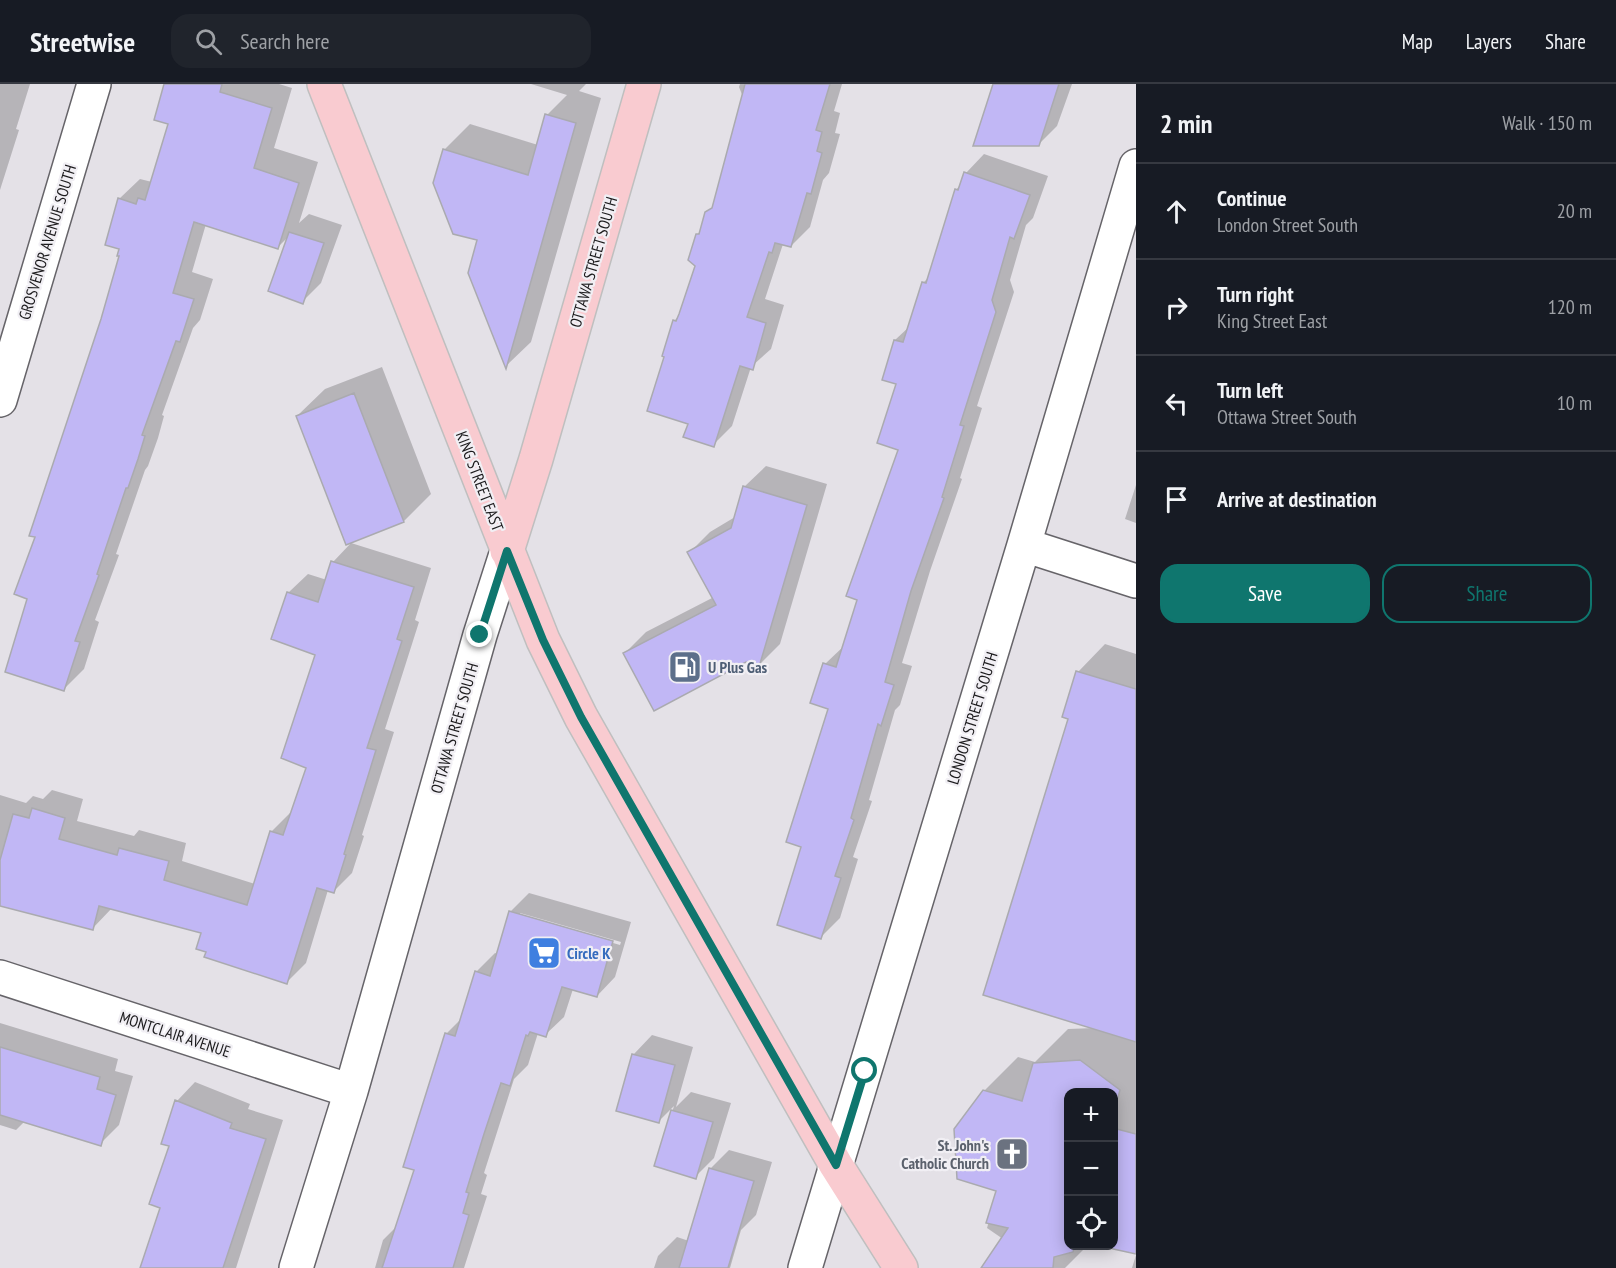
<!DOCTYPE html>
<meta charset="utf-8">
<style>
:root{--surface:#171b24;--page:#20242c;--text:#f1f3f6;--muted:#9ea1a6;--line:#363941;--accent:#0f766e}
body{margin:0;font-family:"PT Sans Narrow",sans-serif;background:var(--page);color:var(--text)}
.controls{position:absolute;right:18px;bottom:18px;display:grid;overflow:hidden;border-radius:12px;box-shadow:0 3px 15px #0003}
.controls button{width:54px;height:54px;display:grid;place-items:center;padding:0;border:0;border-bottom:2px solid var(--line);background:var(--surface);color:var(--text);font:30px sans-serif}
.stop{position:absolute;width:18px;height:18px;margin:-14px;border:4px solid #0f766e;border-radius:50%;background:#fff}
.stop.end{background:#0f766e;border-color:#fff;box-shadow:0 2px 6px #0008}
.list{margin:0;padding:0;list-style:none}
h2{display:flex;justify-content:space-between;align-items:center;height:78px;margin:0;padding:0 24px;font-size:26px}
h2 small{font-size:20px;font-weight:400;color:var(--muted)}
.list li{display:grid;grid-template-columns:39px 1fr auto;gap:18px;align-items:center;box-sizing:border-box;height:96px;padding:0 24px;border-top:2px solid var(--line)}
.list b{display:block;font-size:22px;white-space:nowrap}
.list p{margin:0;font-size:20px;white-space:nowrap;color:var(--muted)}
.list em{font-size:20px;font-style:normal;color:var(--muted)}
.actions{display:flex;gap:12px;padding:18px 24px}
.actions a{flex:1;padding:14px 0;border:2px solid var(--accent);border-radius:18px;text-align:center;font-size:21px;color:var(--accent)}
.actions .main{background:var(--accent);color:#fff}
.icon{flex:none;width:33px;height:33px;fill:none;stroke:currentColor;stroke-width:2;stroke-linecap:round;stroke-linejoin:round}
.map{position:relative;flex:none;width:1136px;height:1184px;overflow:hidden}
header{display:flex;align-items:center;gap:36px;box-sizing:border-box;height:84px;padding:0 30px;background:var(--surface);border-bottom:2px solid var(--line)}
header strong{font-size:28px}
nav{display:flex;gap:33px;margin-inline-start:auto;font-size:21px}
.search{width:420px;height:54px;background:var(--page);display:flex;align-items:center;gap:15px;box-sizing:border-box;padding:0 21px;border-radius:18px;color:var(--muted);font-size:22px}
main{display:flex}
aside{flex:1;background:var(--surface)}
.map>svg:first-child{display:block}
.shadow{fill:#0003;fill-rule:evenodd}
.building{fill:#c1b7f5;stroke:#aaaaaf;stroke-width:1.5}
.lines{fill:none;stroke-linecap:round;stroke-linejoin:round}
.minor-casing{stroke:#666469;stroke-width:36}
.major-casing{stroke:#bfbfbf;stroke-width:36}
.minor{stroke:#fff;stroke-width:33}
.major{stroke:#f9cbd0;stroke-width:33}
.route{stroke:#0f766e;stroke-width:8}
.labels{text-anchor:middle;stroke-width:4.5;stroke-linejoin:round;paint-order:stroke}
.street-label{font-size:16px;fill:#1b1a1c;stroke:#f1eff4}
.service-label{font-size:16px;font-weight:bold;fill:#4e5e75;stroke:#f1eff4;text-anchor:start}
.shop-label{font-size:16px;font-weight:bold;fill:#366cbe;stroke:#f1eff4;text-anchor:start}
.worship-label{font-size:16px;font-weight:bold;fill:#5b616d;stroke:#f1eff4;text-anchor:end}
</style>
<header>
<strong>Streetwise</strong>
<div class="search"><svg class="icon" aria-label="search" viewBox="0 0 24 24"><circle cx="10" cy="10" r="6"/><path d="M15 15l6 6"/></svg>Search here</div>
<nav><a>Map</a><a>Layers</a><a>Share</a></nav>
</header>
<main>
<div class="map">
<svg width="1136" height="1184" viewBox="0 0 1136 1184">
<rect width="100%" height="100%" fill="#e4e1e7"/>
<!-- shadow -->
<path class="shadow" d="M0 0H30L16 45 19 46 0 106Z
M166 0H279L292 4 274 64 318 78 299 139 309 130 342 141 321 199 302 218 289 152 278 163 206 140 192 188 213 195 200 236 193 244 162 331 164 332 158 354 148 382 145 386 116 470 119 471 95 536 99 538 84 585 64 605 29 514 37 453 121 171 119 115 140 95 152 98 170 39Z
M531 0H586L579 7 601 14 531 258 506 282 479 155 444 66 470 40 538 61 547 31 567 11Z
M740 0H842L834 27 840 29 835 49 840 50 829 89 823 96 810 143 791 162 783 160 765 215 784 221 771 265 751 283 732 342 713 361 690 339 666 272 674 237 680 231 697 181 698 150 701 147 706 129 715 121 743 13 739 3Z
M995 0H1072L1057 42 1038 61Z
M984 70 1048 92 1033 134 1026 141 1010 196 1014 208 977 322 982 324 960 394 962 395 930 487 902 579 912 582 900 621 895 626 869 716 872 717 853 773 858 775 840 834 821 853 803 762 830 624 825 580 845 561 899 365 895 256 910 242 923 199 930 192 956 106 962 99 966 89Z
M382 283 431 410 404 437 297 332 325 305Z
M766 382 827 400 780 560 759 581 746 577 625 569 646 548 714 513 689 469 710 448 735 433 744 403Z
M1136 401V439L1125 435Z
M351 459 431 484 415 536 419 538 385 645 394 648 362 751 364 752 352 789 333 808 328 806 306 879 287 898 208 867 203 848 112 824 93 844 0 819V711L26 719 33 712 43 715 52 706 83 715 77 737 134 752 139 746 186 759 182 777 255 800 271 748 290 729H292L308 683 317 570 273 554 289 508 308 490 327 496 333 478Z
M1105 560 1136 570V1168L1114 1162V1008H1068V1162H1086V1163L1065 1184H996L1003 1155 987 1144 998 1106 984 1007 1018 973 1035 978 1068 945 1095 944 1070 634 1064 632 1078 588Z
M529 809 631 838 615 893 597 912 573 905 564 933 545 951 538 949 528 981 514 995 484 1089 487 1091 481 1110 487 1112 464 1184H375L383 1156 398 1141 416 1085 446 950 462 934 476 888 495 869 498 870 510 828ZM520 829 621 858 620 861 520 832Z
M0 939 118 975 115 987 133 992 119 1041 100 1060 25 1037 16 1046 0 1041Z
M652 951 693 963 676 1023 691 1008 731 1019 714 1074 695 1093 656 1081 674 1022 658 1038 617 1026 634 970Z
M195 998 250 1020 248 1025 283 1036 236 1184H148L162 1123 177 1017Z
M729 1066 772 1078 756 1131 741 1146 730 1184H654L658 1172 677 1153 689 1157 710 1085Z
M1136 1171V1184H1132Z"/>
<!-- building -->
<path class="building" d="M164 0H222L220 8 272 24 254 84 299 99 278 165 194 138 173 209 194 215 180 258 176 257 142 351 145 352 138 375 128 404H126L97 490 99 491 75 557 80 558 64 607 5 588 27 515 14 510 35 453 29 452 101 235 119 172H117L119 165 105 161 118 114 136 120 138 114 145 116 168 40 154 36Z
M745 0H830L816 46 822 48 817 67 822 69 811 110 807 109 791 163 775 159 772 169 769 168 747 233 766 239 753 286 740 282 714 363 683 353 688 340 647 327 664 273 662 272 673 236 676 237 679 230 695 182 688 176 696 150H699L705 128 712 124Z
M993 0H1059L1039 62H973Z
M545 30 576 39 506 285 468 189 477 156 453 150 433 99 443 65 528 91Z
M964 88 1030 111 1014 155 1010 153 992 216 996 228 960 341 964 342 942 413 944 414 911 507 885 598 894 601 881 642 878 640 851 734 854 736 835 792 841 794 821 855 777 841 801 763 786 758 828 625 810 619 823 579 836 583 857 516 846 512 898 366 877 359 896 300 882 296 894 256 903 258 922 198 926 199 955 105 958 106Z
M289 148 324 159 303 220 268 207Z
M354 309 404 438 346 461 296 332Z
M743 402 807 421 759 583 746 578 654 627 623 569 716 521 687 468 731 444Z
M331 477 414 503 397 555 402 557 367 664 376 666 344 770 346 771 334 809 317 804 287 900 204 873 206 868 196 865 201 849 99 822 93 846 0 822V776L13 730 29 734 32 724 65 734 59 755 117 771 119 764 169 777 164 796 247 821 270 747 283 751 306 684 281 674 315 571 271 555 287 508 318 518Z
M1076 587 1136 605V958L983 911 1068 635 1062 633Z
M509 827 613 857 597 913 562 903 546 953 530 948 528 952 526 951 510 1002 501 999 484 1050 466 1108 469 1109 463 1129 469 1131 453 1184H382L414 1086 403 1083 445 949 455 952 475 887 490 892Z
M0 963 100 993 97 1005 116 1011 101 1062 0 1031Z
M632 970 675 981 659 1039 616 1027Z
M1080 976 1120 1006 1113 1031V1008H1068V1161H1075L1073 1168 1054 1173 1053 1184H981L1008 1144 986 1139 996 1107 957 1095 954 1045 983 1006 1022 1017 1033 979Z
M175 1016 232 1039 230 1044 266 1055 223 1184H140L160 1124 149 1120 169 1062 161 1060Z
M671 1026 713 1038 696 1095 654 1082Z
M1113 1044 1136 1050V1170L1095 1161H1113Z
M709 1084 754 1097 728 1184H679Z"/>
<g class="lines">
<!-- minor casing -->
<g class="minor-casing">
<path id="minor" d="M0 316 94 0
M1024 461 1136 497
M0 893 351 1007
M296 1184 351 1007 480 551 507 467
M805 1184 1024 461 1136 82"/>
</g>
<!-- major casing -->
<g class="major-casing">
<path id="major" d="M324 0 543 556 581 633 676 800 836 1081 901 1184
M507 467 536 375 644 0"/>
</g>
<!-- minor -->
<use href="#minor" class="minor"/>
<!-- major -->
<use href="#major" class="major"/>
</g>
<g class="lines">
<!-- route -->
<path class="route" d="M480 551 507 467 543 556 581 633 836 1081 865 987"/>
</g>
<!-- icons -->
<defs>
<g id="fuel-square" transform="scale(1.725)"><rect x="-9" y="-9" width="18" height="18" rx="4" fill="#5c6f8a" stroke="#f1eff4"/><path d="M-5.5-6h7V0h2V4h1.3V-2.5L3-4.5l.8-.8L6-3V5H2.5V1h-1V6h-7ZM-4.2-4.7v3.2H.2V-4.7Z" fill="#fff"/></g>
<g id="supermarket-square" transform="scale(1.725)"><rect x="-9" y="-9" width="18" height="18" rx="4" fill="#3f7fe0" stroke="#f1eff4"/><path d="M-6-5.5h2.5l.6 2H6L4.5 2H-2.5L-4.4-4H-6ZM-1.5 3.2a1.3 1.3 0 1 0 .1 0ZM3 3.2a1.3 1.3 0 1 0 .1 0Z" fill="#fff"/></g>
<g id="church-square" transform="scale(1.725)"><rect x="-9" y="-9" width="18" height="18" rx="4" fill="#6b7280" stroke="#f1eff4"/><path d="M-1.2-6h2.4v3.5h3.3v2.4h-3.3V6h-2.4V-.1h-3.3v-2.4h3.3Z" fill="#fff"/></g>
</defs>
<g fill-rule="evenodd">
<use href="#fuel-square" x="685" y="583"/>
<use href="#supermarket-square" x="544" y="869"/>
<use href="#church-square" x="1012" y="1070"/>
</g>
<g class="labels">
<!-- street labels -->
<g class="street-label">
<text transform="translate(47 158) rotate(-73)" y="6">GROSVENOR AVENUE SOUTH</text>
<text transform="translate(593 178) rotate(-74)" y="6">OTTAWA STREET SOUTH</text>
<text transform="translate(480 397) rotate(69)" y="6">KING STREET EAST</text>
<text transform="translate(972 634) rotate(-73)" y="6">LONDON STREET SOUTH</text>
<text transform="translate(454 644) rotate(-74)" y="6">OTTAWA STREET SOUTH</text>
<text transform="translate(175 950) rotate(18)" y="6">MONTCLAIR AVENUE</text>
</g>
<!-- service labels -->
<g class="service-label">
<text x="708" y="589">U Plus Gas</text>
</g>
<!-- shop labels -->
<g class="shop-label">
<text x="567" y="875">Circle K</text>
</g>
<!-- worship labels -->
<g class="worship-label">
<text x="989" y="1067">St. John's<tspan x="989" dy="18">Catholic Church</tspan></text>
</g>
</g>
</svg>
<div class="controls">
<button>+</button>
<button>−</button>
<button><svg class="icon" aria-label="locate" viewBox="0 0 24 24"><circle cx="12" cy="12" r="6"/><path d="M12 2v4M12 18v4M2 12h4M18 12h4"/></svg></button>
</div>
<div class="stop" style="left:865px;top:987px"></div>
<div class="stop end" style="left:480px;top:551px"></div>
</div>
<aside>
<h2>2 min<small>Walk · 150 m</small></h2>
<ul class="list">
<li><svg class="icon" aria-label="ahead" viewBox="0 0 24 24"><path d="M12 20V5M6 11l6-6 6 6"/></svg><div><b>Continue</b><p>London Street South</p></div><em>20 m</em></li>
<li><svg class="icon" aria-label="right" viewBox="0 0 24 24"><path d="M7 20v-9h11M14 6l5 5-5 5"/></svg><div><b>Turn right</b><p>King Street East</p></div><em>120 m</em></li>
<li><svg class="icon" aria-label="left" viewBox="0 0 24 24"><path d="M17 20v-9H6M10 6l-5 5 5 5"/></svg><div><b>Turn left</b><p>Ottawa Street South</p></div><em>10 m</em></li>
<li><svg class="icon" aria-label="arrive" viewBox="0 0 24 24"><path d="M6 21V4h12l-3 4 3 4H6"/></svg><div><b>Arrive at destination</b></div></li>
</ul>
<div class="actions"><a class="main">Save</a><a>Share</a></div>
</aside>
</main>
